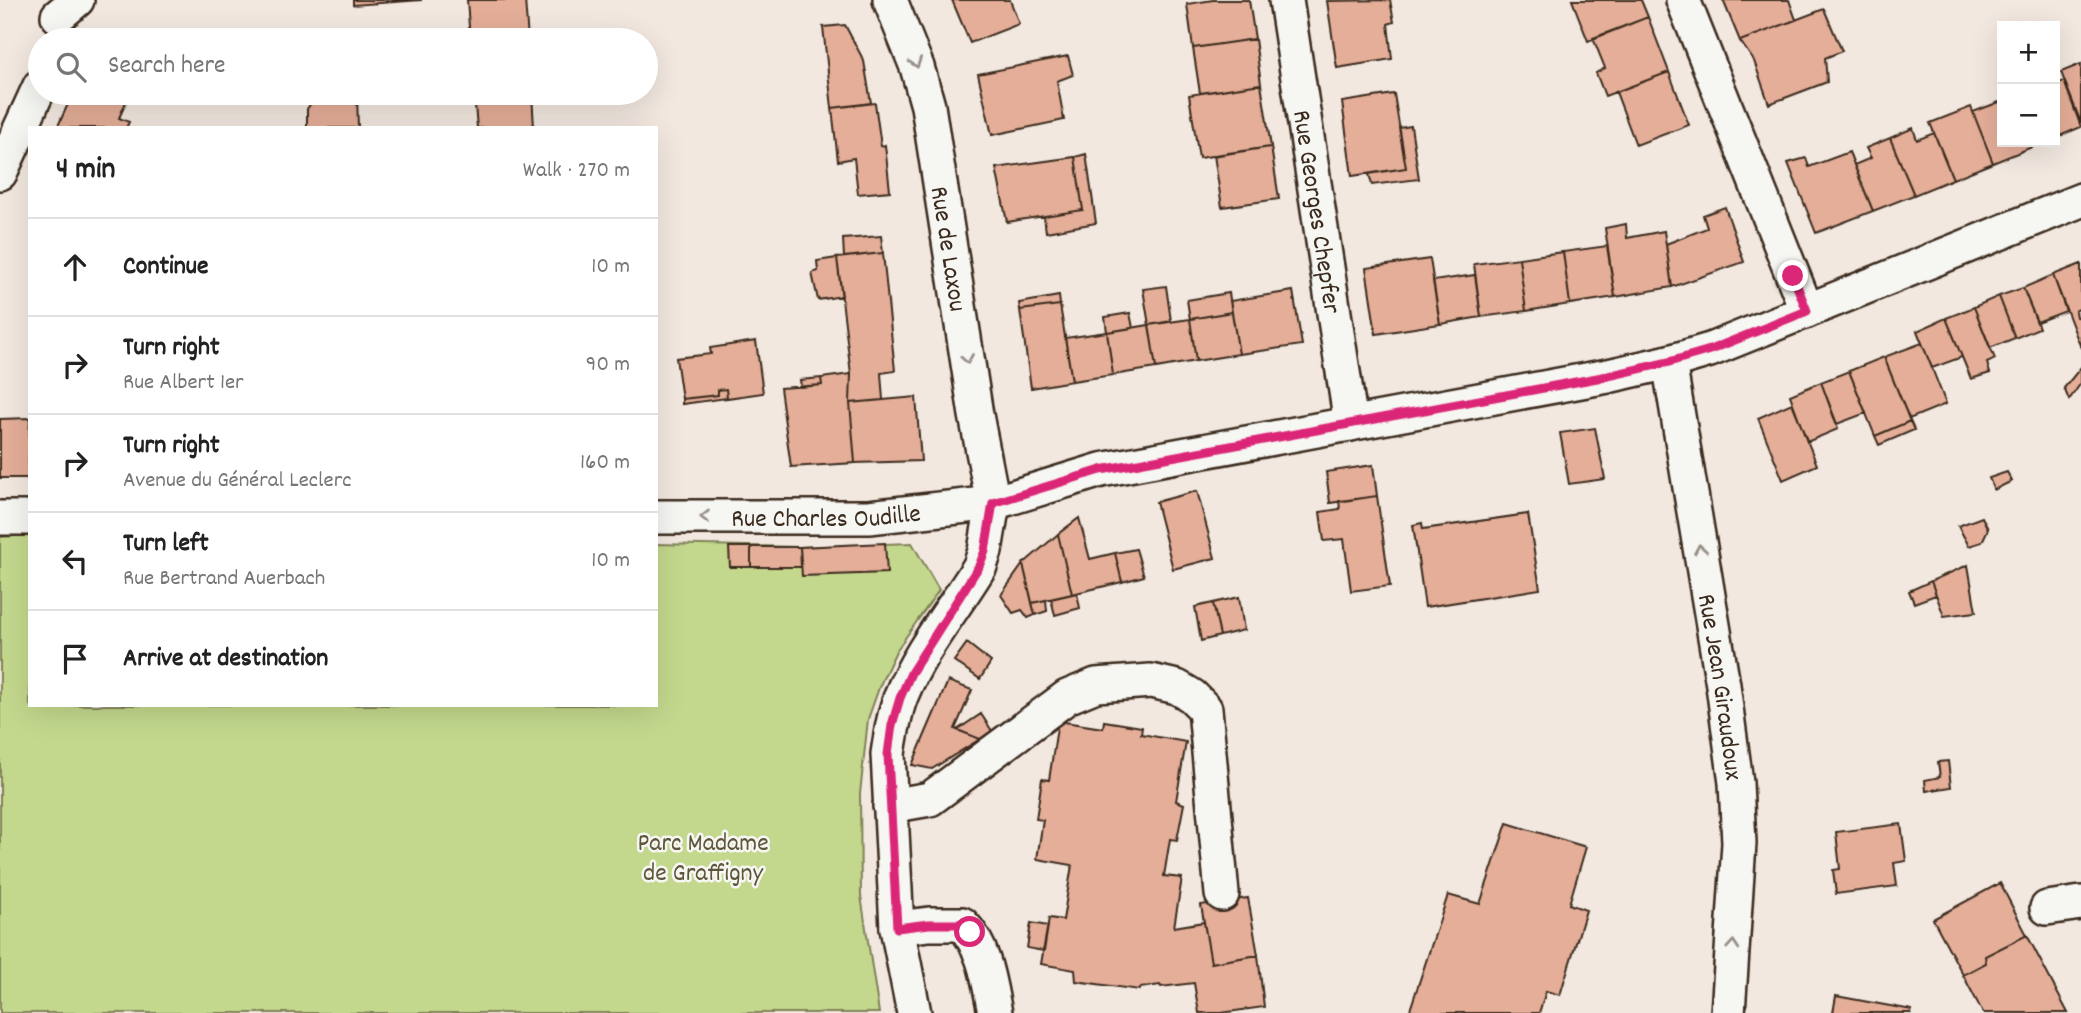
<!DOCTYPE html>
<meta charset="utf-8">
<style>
:root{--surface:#fff;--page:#f6f6f6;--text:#222;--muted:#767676;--line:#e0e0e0}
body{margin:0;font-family:Dekko,sans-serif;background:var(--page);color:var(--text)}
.controls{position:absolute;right:21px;top:21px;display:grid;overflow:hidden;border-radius:0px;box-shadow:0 7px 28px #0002}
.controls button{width:63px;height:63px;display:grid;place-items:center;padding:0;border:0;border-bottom:2px solid var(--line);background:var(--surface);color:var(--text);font:35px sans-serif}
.stop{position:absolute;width:21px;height:21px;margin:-16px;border:5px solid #db2777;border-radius:50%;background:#fff}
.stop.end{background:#db2777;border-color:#fff;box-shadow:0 2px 7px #0008}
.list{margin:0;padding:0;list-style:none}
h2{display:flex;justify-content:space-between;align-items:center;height:91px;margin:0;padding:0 28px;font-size:30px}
h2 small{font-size:23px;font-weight:400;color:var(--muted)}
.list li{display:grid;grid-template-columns:46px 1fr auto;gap:21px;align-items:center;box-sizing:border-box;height:98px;padding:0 28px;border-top:2px solid var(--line)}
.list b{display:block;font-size:26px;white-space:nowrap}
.list p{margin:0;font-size:23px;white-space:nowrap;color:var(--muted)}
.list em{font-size:23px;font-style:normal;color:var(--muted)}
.icon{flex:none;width:38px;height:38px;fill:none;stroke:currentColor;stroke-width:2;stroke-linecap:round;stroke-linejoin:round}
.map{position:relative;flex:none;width:2081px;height:1013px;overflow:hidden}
.search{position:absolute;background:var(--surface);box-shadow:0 7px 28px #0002;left:28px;top:28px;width:630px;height:77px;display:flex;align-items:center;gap:18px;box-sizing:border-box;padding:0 24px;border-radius:38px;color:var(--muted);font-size:26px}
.panel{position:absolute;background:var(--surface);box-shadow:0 7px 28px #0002;left:28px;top:126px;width:630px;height:581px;border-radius:0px}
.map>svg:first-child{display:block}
.green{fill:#c3d88d;stroke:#7f8156;stroke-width:2}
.building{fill:#e4ae98;stroke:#3b2a1e;stroke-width:2}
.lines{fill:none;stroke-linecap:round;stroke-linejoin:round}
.minor-casing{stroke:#3b2a1e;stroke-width:38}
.minor{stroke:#f6f6f2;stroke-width:33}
.oneway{stroke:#989088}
.route{stroke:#db2777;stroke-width:9}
.labels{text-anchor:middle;stroke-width:5;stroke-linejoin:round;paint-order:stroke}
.street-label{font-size:26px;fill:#3b2a1e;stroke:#f6f6f2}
.park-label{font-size:26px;fill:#5d563a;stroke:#f6f6f2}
</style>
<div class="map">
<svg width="2081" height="1013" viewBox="0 0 2081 1013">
<rect width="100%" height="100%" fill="#f2e8e0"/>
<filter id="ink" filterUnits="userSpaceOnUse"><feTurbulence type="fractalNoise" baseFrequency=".0143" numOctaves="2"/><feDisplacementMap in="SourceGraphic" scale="14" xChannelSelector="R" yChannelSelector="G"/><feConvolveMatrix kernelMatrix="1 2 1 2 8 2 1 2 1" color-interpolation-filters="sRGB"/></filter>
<g filter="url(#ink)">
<!-- green -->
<path class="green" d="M30 535V705H656V544L800 547 912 543 939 590 896 651 880 685 868 719 860 794 861 896 879 1013H0V537Z"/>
<!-- building -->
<path class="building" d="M353 0H422L353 5Z
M467 0H525L528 40H470Z
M952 0H1010L1019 24 970 43Z
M1213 0H1249L1255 39 1193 48 1187 4Z
M1390 0 1394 22 1388 24 1392 59 1337 68 1327 1Z
M1572 0H1641L1648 17 1588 41Z
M1723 0H1789L1796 20 1740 41Z
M1824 9 1842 51 1825 58 1827 82 1769 104 1754 61 1740 41Z
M1648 17 1669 72 1605 96 1596 73 1605 68 1593 38Z
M845 25 864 61 871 103 832 108 823 27Z
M1255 39 1261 84 1200 93 1193 48Z
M1068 56 1073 75 1057 81 1064 120 992 135 978 74Z
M2081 64V123L2061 72Z
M1669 72 1689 125 1636 145 1616 92Z
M2064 81 2081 127 2055 138V85Z
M1261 84 1271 147 1199 158 1189 95Z
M73 93H130L119 118 129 122 126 128H57Z
M321 93H357L358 128H307V109L315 97H321Z
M474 93H532L534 128H477Z
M1394 94 1406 168 1352 176 1342 102Z
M2002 101V142L2042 143 1993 163 1973 112Z
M875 103 881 146 885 145 890 191 858 194 854 158 838 161 832 108Z
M1971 107 1993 163 1953 179 1930 123Z
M1411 126 1419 179 1372 185 1369 174 1406 168 1399 128Z
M1913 128 1917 140 1934 133 1953 179 1914 195 1890 138Z
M1890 138 1914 195 1873 211 1854 165 1871 158 1866 148Z
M1271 147 1279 199 1222 207 1214 155Z
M1849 152 1873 211 1816 233 1788 163 1806 158 1809 167Z
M1086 154 1096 223 1046 232 1044 216 1083 210 1075 157Z
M1075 157 1083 210 1007 222 996 168Z
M1725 207 1744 262 1672 287 1666 244 1707 228 1703 215Z
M1626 224 1627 238 1664 231 1672 287 1615 297 1605 228Z
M881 236 883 253 844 257 843 239Z
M1607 246 1615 297 1570 304 1563 252Z
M1563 252 1570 304 1526 311 1519 258Z
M883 253 895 371 881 373 883 400 850 403 851 374 837 258Z
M837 258 842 296 818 300 812 273 818 271 817 261Z
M1519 258 1526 311 1481 317 1474 264Z
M1430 259 1440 324 1376 334 1366 268Z
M2081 264V308L2075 311 2076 317 2081 318V348L2053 275Z
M1475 275 1481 317 1440 324 1433 281Z
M2053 275 2066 311 2037 322 2023 288Z
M1166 286 1171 321 1149 325 1143 289Z
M2023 288 2039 328 2015 338 1999 296Z
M1293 291 1302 345 1239 354 1230 301Z
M1229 293 1232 312 1190 319 1187 300Z
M1059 296 1060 305 1020 310 1019 303Z
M1999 296 2015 338 1990 348 1974 307Z
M1060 305 1072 381 1031 388 1020 310Z
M1974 307 1995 359 1987 363 1990 373 1971 379 1946 318Z
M1232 312 1239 354 1196 361 1190 319Z
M1130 313 1133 328 1107 332 1105 317Z
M1946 318 1962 357 1932 368 1917 331Z
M1190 319 1196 361 1156 368 1149 325Z
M1149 325 1156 368 1113 375 1107 332Z
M1107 332 1113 375 1072 381 1065 338Z
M756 341 763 393 727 398 726 389 718 390V395L682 399 676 358 711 354 710 348Z
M1922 343 1946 404 1909 419 1884 357Z
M1884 357 1910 421 1875 436 1849 371Z
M2081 367V383L2069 400 2064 388Z
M1849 371 1866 413 1837 424 1821 382Z
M851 374 850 403 855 463 791 467 780 388 822 385 821 378Z
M821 378 822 385 801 387 800 380Z
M1821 382 1838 429 1807 442 1790 395Z
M726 389 727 398 682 404V399L718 395V390Z
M916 397 921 461 855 463 850 403Z
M1792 403 1817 465 1783 480 1758 418Z
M30 418 28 478H0V419Z
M1910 421 1914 430 1879 445 1875 436Z
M1595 428 1605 479 1569 484 1560 433Z
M1373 465 1377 496 1330 503 1326 472Z
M2007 472 2012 481 1994 490 1989 478Z
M1197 491 1215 558 1173 569 1156 502Z
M1377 496 1390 586 1351 591 1344 539 1324 541 1320 512 1340 509 1339 501Z
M1528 514 1540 589 1425 607 1413 525 1422 523 1423 529Z
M1982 517 1988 529 1982 542 1969 546 1958 526Z
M1079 518 1090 559 1115 553 1122 582 1072 594 1058 534Z
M1058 534 1072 594 1032 603 1023 564Z
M885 543 887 573 802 576 800 547Z
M729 547H751V567H730Z
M751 547H800L801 567H751Z
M1136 549 1144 576 1122 582 1115 553Z
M1023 564 1035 615 1028 618 1022 610 1013 613 1001 595Z
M1968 565 1976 612 1944 616 1931 581Z
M1931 581 1936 595 1914 603 1909 591Z
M1077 593 1080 608 1055 615 1051 599Z
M1239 597 1244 630 1220 636 1213 603Z
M1046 600 1047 611 1035 615 1032 603Z
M1213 603 1220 636 1201 641 1195 607Z
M967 643 991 662 980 679 954 661Z
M948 681 972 690 955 729 980 739 932 769 912 765Z
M981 714 992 731 980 739 957 730Z
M1058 721 1103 728 1104 721 1142 727 1141 734 1186 742 1176 801 1184 804 1177 840 1170 839 1164 876 1182 878 1174 927 1204 922 1211 963 1258 955 1264 1007 1221 1013H1199L1194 983 1161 987 1160 985 1140 988 1139 990 1076 981 1075 970 1041 964 1049 918 1063 920 1072 865 1037 859 1043 820 1036 819 1042 779 1049 780Z
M1948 761 1951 787 1926 791 1925 780 1940 777 1938 762Z
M1507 823 1586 847 1569 904 1586 910 1560 995 1546 991 1539 1013H1409L1448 895 1480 904Z
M1901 824 1906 861 1894 863 1897 886 1836 894 1833 870 1840 869 1836 832Z
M2000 883 2027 935 1985 956 1986 963 1963 975 1933 919Z
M1248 898 1258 955 1211 963 1201 905Z
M1031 923 1048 926 1044 951 1027 948Z
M2027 935 2068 1013H1983L1963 975 1986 963 1985 956Z
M1836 996 1912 1010 1911 1013H1833Z"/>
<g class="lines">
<!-- minor casing -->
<g class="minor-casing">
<g id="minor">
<path id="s1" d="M890 0 917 67 928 106 976 415 993 503 985 551 980 566C954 609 920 649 901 696 894 714 891 734 888 754L897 928 914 1013"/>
<path id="s2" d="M1286 0 1351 424"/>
<path d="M1683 0 1807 311"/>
<path d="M58 16 77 0"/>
<path d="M0 173 40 86"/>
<path id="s3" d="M1669 362 1723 685 1736 783 1739 843 1728 1013"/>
<path id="s4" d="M656 517H869L993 503 1101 470 1608 376 1669 362 1710 350 2081 200"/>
<path d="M0 518H30"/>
<path d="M890 806 930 799 1067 697 1096 685 1151 681 1177 687 1192 696 1205 709 1222 894"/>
<path d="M2047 908 2081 903"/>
<path d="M897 928 929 924H962C985 947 989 983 995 1013"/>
</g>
</g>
<!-- minor -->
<use href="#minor" class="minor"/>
</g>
<!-- one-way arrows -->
<defs><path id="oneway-chevron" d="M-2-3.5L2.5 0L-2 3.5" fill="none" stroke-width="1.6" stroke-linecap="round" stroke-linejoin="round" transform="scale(1.75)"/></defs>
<g class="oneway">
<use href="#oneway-chevron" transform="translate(916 63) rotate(71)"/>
<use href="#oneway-chevron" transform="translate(967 359) rotate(81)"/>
<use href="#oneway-chevron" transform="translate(705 517) rotate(180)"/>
<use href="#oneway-chevron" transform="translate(1700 549) rotate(-100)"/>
<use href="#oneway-chevron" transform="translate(1733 945) rotate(-86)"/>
</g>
</g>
<g class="lines" filter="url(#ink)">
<!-- route -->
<path class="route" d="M970 932 962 924H929L897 928 888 754 892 725 900 698 911 673 979 566 985 551 993 503 1101 470 1608 376 1669 362 1710 350 1807 311 1793 276"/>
</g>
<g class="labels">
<!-- street labels -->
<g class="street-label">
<text dy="9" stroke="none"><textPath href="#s2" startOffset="214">Rue Georges Chepfer</textPath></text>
<text dy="9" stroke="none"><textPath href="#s1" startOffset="257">Rue de Laxou</textPath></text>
<text dy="9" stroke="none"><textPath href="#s4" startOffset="170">Rue Charles Oudille</textPath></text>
<text dy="9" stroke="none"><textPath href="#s3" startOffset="329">Rue Jean Giraudoux</textPath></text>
</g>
<!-- park labels -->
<g class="park-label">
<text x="703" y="850">Parc Madame<tspan x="703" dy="30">de Graffigny</tspan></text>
</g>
</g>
</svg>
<div class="controls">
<button>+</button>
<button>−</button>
</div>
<div class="stop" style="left:970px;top:932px"></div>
<div class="stop end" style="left:1793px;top:276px"></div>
<div class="search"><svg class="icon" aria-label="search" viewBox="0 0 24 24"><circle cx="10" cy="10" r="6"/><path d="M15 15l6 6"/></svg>Search here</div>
<section class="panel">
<h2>4 min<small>Walk · 270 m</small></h2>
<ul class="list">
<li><svg class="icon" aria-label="ahead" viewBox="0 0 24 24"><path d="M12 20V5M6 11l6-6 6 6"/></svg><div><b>Continue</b></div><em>10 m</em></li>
<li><svg class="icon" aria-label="right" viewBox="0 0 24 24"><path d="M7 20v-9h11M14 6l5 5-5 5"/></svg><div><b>Turn right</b><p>Rue Albert 1er</p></div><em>90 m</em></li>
<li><svg class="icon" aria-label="right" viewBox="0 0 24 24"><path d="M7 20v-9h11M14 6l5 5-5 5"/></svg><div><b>Turn right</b><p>Avenue du Général Leclerc</p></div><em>160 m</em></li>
<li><svg class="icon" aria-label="left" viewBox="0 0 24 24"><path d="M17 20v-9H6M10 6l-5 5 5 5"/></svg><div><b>Turn left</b><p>Rue Bertrand Auerbach</p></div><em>10 m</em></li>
<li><svg class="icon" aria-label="arrive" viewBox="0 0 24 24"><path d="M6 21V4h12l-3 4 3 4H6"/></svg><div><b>Arrive at destination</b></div></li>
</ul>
</section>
</div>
